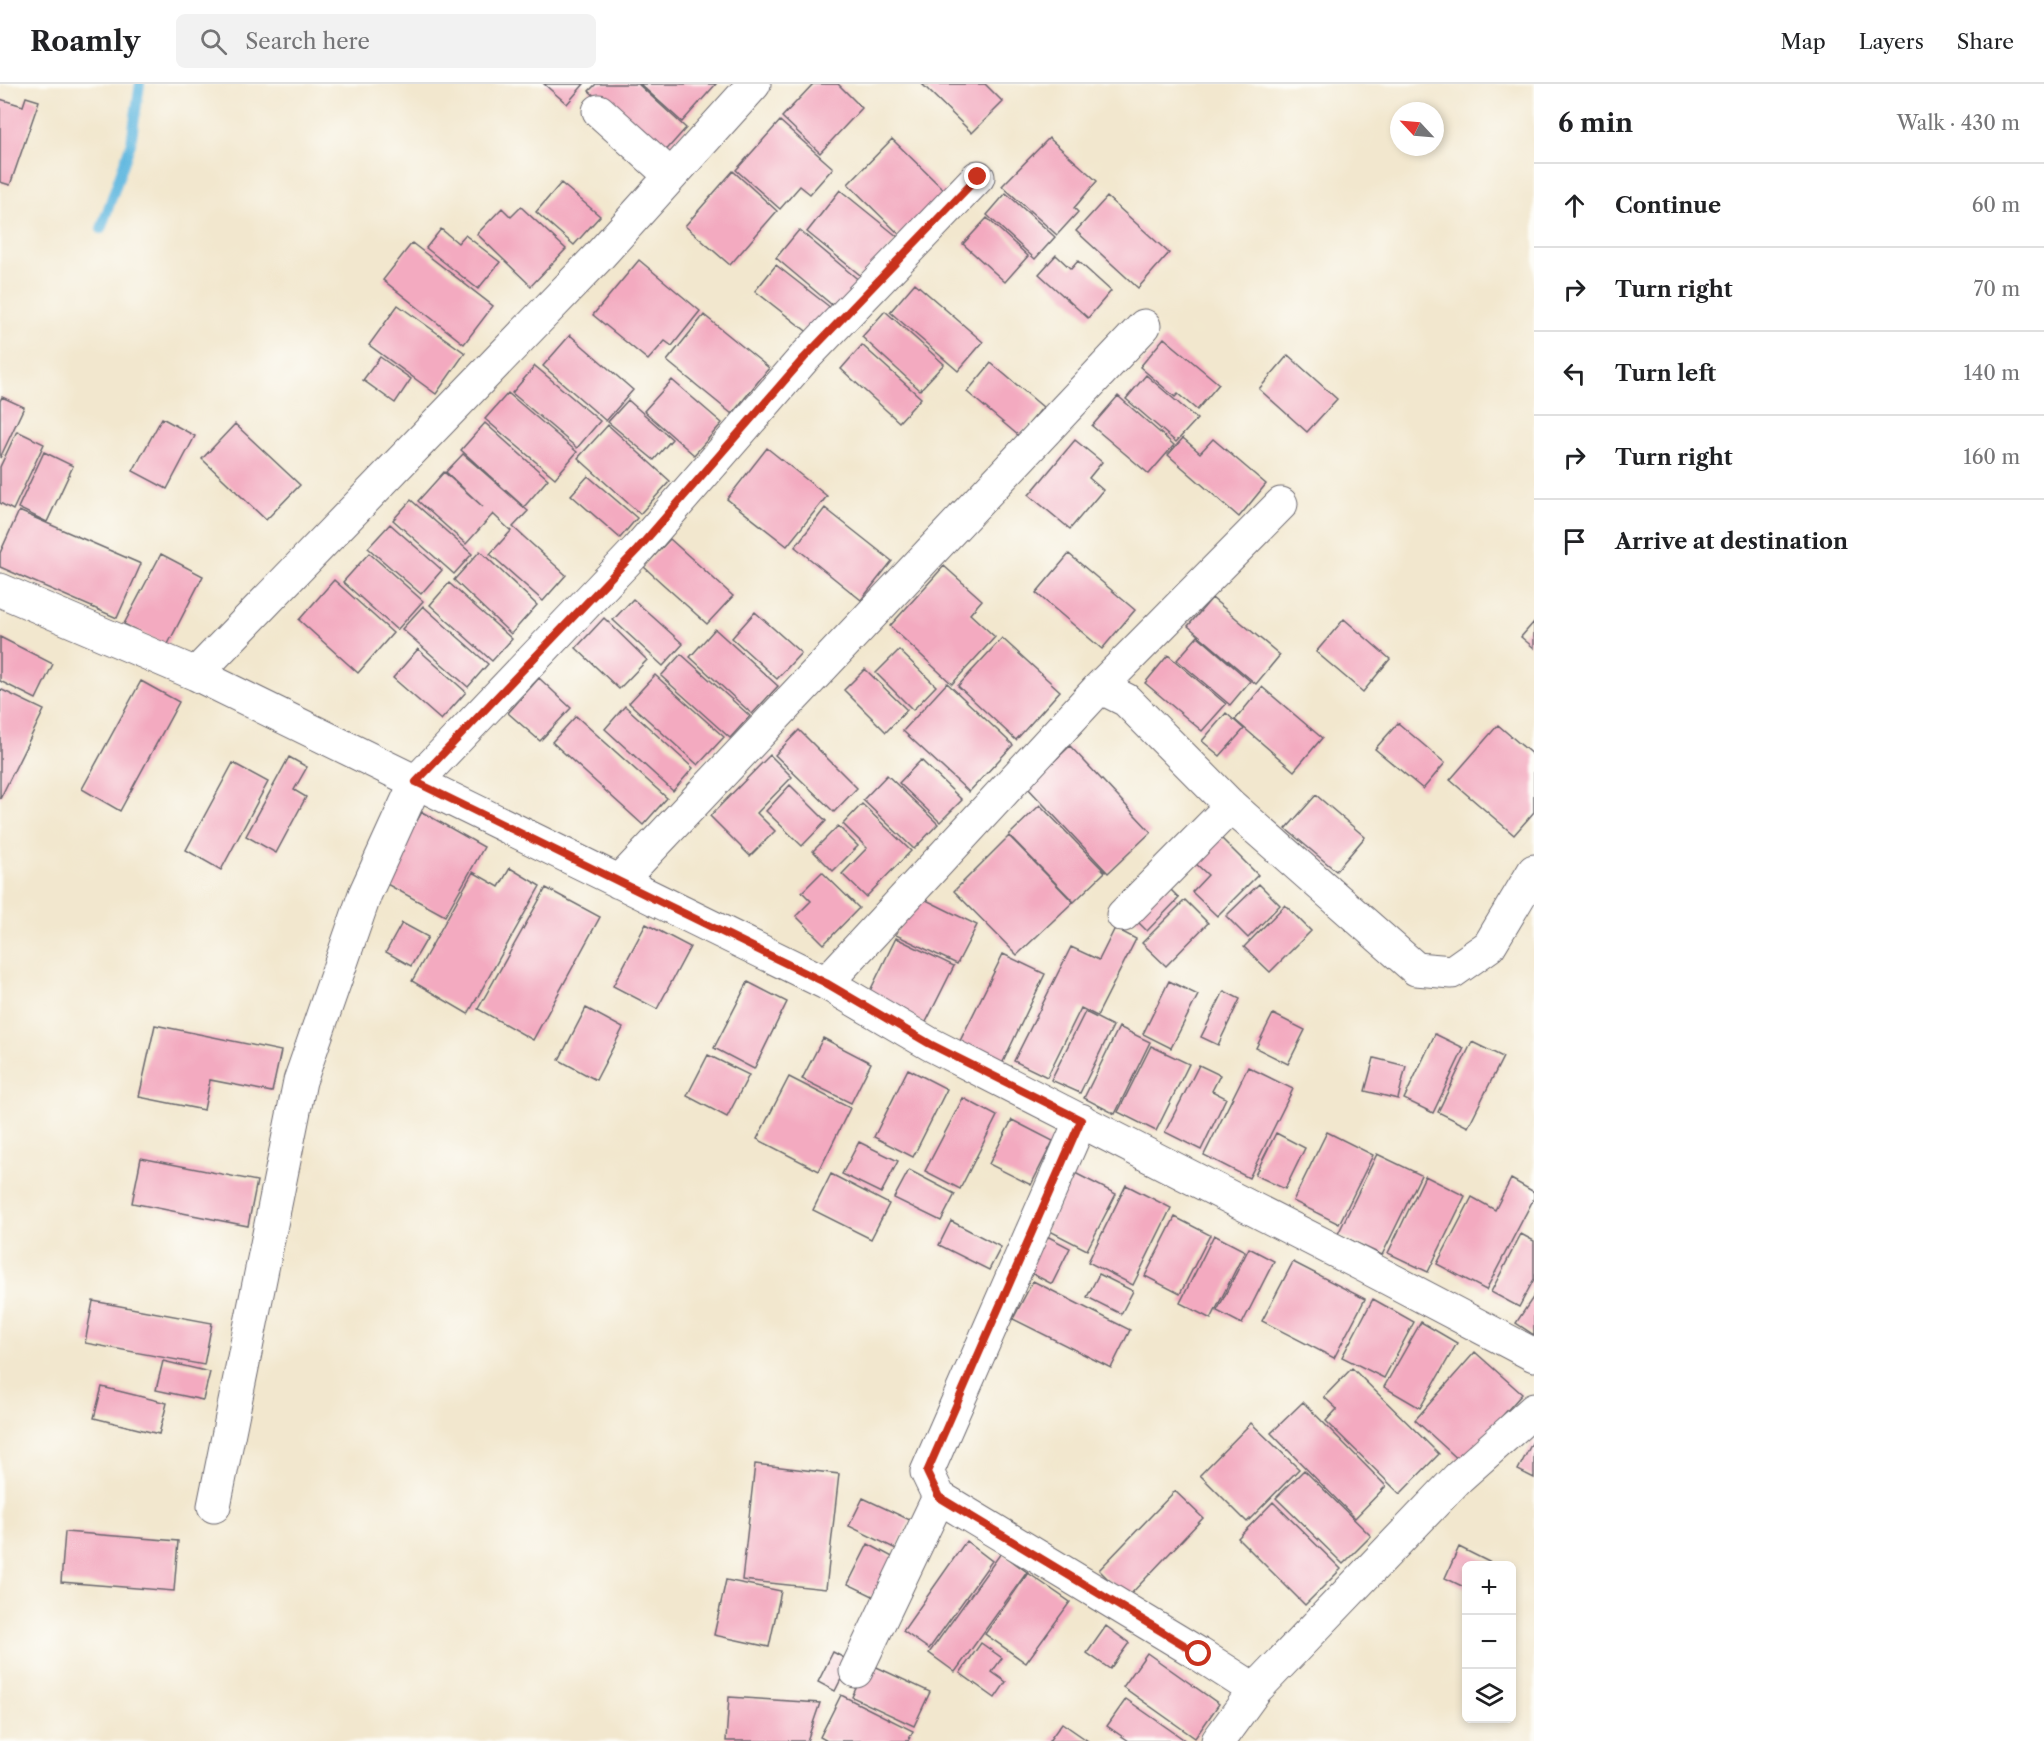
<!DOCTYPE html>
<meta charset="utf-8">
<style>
:root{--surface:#fff;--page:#f2f2f2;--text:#202124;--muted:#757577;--line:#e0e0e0}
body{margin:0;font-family:"Libre Caslon Text",serif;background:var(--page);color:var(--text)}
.controls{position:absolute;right:18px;bottom:18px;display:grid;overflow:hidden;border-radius:9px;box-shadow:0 3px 9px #0003}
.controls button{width:54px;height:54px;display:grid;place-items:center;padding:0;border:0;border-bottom:2px solid var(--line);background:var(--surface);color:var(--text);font:30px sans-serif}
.compass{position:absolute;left:1390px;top:18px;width:54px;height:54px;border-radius:50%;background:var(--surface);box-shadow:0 3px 9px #0003;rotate:296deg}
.stop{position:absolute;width:18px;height:18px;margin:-14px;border:4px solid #c8321e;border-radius:50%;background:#fff}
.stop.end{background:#c8321e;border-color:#fff;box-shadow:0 2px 6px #0008}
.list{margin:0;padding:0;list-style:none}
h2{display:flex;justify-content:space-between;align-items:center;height:78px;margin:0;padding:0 24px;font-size:26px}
h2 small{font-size:20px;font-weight:400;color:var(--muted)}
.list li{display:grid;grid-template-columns:39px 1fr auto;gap:18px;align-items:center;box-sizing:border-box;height:84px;padding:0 24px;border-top:2px solid var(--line)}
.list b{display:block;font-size:22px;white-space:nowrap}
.list em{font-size:20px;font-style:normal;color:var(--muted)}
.icon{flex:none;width:33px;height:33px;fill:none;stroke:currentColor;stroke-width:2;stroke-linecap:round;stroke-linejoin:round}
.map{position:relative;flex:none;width:1534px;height:1657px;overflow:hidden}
header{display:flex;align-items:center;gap:36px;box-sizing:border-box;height:84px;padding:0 30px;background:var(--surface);border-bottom:2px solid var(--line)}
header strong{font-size:28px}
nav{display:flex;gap:33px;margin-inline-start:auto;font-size:21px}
.search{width:420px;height:54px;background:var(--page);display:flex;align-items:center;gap:15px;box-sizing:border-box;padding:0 21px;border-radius:9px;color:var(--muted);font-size:22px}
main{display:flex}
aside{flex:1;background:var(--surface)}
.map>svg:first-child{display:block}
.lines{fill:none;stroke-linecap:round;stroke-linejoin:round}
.stream{stroke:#63b9e0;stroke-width:10}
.building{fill:#f3aac0}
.street-casing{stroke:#6b676e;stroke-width:35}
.street{stroke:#fff;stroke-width:33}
.route{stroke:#c8321e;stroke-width:8}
</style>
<header>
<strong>Roamly</strong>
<div class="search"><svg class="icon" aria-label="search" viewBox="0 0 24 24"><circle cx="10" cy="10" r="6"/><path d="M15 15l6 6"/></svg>Search here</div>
<nav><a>Map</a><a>Layers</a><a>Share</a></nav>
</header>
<main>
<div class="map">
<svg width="1534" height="1657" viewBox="0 0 1534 1657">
<rect width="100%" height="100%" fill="#fdfcf7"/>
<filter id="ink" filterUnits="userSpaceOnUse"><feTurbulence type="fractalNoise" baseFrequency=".0167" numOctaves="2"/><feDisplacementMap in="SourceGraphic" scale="12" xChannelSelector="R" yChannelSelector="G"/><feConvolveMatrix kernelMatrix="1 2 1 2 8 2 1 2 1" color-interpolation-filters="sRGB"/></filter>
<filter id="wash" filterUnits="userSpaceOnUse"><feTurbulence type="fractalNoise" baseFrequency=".008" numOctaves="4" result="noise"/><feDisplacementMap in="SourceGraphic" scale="24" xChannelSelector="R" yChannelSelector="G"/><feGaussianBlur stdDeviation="1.35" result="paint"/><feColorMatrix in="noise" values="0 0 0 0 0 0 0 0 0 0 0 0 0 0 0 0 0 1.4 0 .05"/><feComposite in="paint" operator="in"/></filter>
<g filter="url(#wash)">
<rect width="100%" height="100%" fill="#f2e7ce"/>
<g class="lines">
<!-- stream -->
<path class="stream" d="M101 145 131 59 140 0"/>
</g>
<g id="blocks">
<!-- building -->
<path class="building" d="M544 0H584L567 20Z
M596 0H638L686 44 662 71 589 7Z
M640 0H716L682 38Z
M813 0H838L862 24 820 69 782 33Z
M922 0H985L1003 18 972 49Z
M26 13 39 17 10 101 0 98V15L23 22Z
M780 37 833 84 810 110 800 102 780 125 736 86Z
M1049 54 1097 97 1074 124 1078 128 1057 151 1002 102Z
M892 55 947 109 903 154 848 100Z
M733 87 777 127 730 181 685 142Z
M561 99 600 132 574 161 536 128Z
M840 106 898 153 865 195 807 148Z
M1006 109 1055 153 1035 175 987 131Z
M1107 113 1169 169 1138 204 1076 147Z
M521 123 566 165 531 202 477 150 502 124 511 133Z
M987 134 1028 172 1005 198 963 160Z
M441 145 458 159 465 151 500 178 478 205 426 164Z
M799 146 861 198 838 226 776 174Z
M412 159 493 222 464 260 383 196Z
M1056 171 1071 185 1078 177 1111 207 1088 234 1039 190Z
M639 176 700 227 672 262 665 257 648 276 593 231Z
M776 181 831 224 810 250 755 207Z
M915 199 983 258 958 287 890 228Z
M398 221 465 269 436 310 369 261Z
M885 227 944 280 920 306 862 253Z
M704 231 769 284 732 330 667 277Z
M570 251 633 306 606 337 543 282Z
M1164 254 1219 300 1197 326 1178 310 1175 313 1140 283Z
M862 261 921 314 899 338 841 285Z
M1288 271 1337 315 1307 348 1259 305Z
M380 273 411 295 395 319 363 296Z
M991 279 1043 323 1019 352 967 308Z
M535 282 600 337 577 364 512 309Z
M1146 291 1197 335 1176 358 1126 315Z
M672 296 722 339 694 371 644 327Z
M508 309 577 368 555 394 485 335Z
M1118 312 1174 361 1149 390 1092 342Z
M2 313 24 323 0 374V317Z
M628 316 672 355 654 376 608 338Z
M162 334 195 352 167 405 133 387Z
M485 339 548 395 524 423 461 366Z
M235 340 300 401 266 436 202 375Z
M608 341 670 397 640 430 578 374Z
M17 347 44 360 13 426 0 419V383Z
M1183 354 1200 369 1213 355 1266 400 1239 433 1168 371Z
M1075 356 1102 378 1089 394 1103 406 1070 445 1029 411Z
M767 364 827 412 787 462 727 415Z
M44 368 73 382 47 438 18 424Z
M463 370 528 427 513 443 566 491 543 517 490 470 511 447 493 430 466 460 418 417 444 388 483 423 446 388Z
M588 392 637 434 620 454 571 411Z
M411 416 472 470 454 490 393 436Z
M825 424 892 477 861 516 795 463Z
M19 427 141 480 117 534 0 483V469Z
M390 440 442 486 421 510 368 464Z
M670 455 733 512 707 540 644 483Z
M480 467 537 521 511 550 454 496Z
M369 469 423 517 397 546 343 498Z
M161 470 203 492 167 562 124 540Z
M1069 470 1135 526 1102 565 1036 509Z
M944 482 982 516 970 530 995 553 952 600 890 542Z
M334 496 393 549 358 589 299 536Z
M449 499 512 555 492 577 430 521Z
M1212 514 1280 571 1256 600 1188 542Z
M633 515 683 560 663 582 613 536Z
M423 522 488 580 468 603 402 545Z
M755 528 801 569 777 595 732 554Z
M604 534 647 576 619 605 576 564Z
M1344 535 1390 575 1363 608 1316 568Z
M1534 538V564L1521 553Z
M715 545 778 602 752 630 690 573Z
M1198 552 1250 597 1230 621 1177 576Z
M0 553 53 580 36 615 0 597Z
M1002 554 1060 607 1016 656 958 602Z
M418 565 466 608 441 636 393 594Z
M899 566 936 602 913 626 876 589Z
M681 570 750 632 730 654 661 592Z
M1168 571 1226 620 1202 647 1145 599Z
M865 585 907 626 886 648 844 606Z
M655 591 724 653 698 681 629 619Z
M539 594 571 624 540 657 508 629Z
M141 597 179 618 120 727 82 705Z
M947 599 1013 661 969 708 903 647Z
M1262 603 1322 654 1294 687 1235 636Z
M0 605 44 626 0 715Z
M625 622 693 684 673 707 605 645Z
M1226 629 1244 645 1220 672 1202 657Z
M576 632 667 714 643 741 552 658Z
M1398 639 1445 679 1423 705 1375 665Z
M1498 641 1534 672V728L1514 751 1450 696Z
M799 646 857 704 834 728 775 671Z
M1070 662 1151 748 1108 789 1027 703Z
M770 671 792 693 757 729 775 747 750 772 710 732Z
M289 673 307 683 294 706 306 713 276 769 246 752Z
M921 676 962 716 940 738 899 699Z
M233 679 268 698 221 786 186 766Z
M887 691 938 740 914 765 863 716Z
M790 701 826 737 802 762 766 727Z
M1316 711 1365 753 1336 787 1286 745Z
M862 720 911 767 866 813 842 790 867 764 843 740Z
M1040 721 1105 788 1074 818 1009 751Z
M422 728 484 763 445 832 383 798Z
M838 742 858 762 833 787 813 767Z
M1009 752 1073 818 1017 871 954 807Z
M1220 753 1258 791 1217 832 1192 808 1208 791 1194 778Z
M510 784 540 802 468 930 412 897 473 788 499 803Z
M822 788 859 824 824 860 796 832 811 817 802 808Z
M1165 800 1179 814 1147 847 1132 832Z
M1259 800 1280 821 1248 854 1226 832Z
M546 804 600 833 533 956 478 925Z
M916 811 977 841 957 880 896 851Z
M1185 816 1208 839 1166 882 1142 859Z
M1285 821 1311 847 1270 888 1244 863Z
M402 839 428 853 411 882 386 868Z
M646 840 690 863 657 925 613 902Z
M1115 844 1136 855 1097 932 1081 924 1047 993 1014 977 1071 863 1099 876Z
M896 854 954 882 925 940 868 911Z
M1003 870 1045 890 1002 980 959 959Z
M1169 897 1198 911 1171 964 1143 950Z
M748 898 787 918 754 985 714 964Z
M1224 907 1240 915 1218 961 1201 953Z
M586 924 623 944 596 996 559 976Z
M1085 928 1113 942 1080 1009 1051 996Z
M1273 930 1305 946 1288 980 1256 964Z
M155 941 281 967 272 1008 210 996 204 1026 139 1013Z
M1119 943 1150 958 1115 1030 1084 1014Z
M1435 950 1464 964 1433 1029 1404 1015Z
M823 954 871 979 851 1019 802 995Z
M1472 958 1503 973 1468 1043 1438 1028Z
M1151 962 1189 980 1156 1047 1118 1028Z
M708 971 749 991 727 1033 687 1012Z
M1374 974 1406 982 1398 1015 1365 1007Z
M1199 981 1220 991 1212 1007 1226 1014 1201 1066 1165 1048Z
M1248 983 1293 1005 1249 1094 1204 1071Z
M908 985 947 1005 913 1073 874 1053Z
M789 993 850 1024 819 1087 757 1055Z
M963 1014 997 1032 960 1105 925 1087Z
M1012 1036 1053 1057 1031 1101 989 1080Z
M1327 1048 1373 1071 1339 1140 1293 1117Z
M1276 1049 1305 1064 1285 1105 1255 1091Z
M859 1058 898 1077 881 1109 842 1090Z
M1377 1070 1421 1091 1382 1171 1338 1150Z
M141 1074 257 1097 248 1142 132 1119Z
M909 1086 955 1110 941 1137 894 1114Z
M1075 1089 1116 1110 1087 1166 1046 1145Z
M831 1090 889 1120 871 1155 813 1126Z
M1425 1092 1465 1112 1428 1188 1388 1169Z
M1511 1095 1534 1108V1114L1486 1206 1437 1180 1472 1113 1495 1126Z
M1126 1101 1171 1124 1133 1201 1088 1178Z
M1175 1133 1210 1151 1180 1210 1145 1192Z
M951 1137 1001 1163 989 1186 939 1161Z
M1521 1150 1534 1157V1195L1519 1223 1491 1208Z
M1045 1151 1070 1164 1052 1200 1027 1187Z
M1214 1151 1245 1167 1211 1235 1180 1219Z
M1249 1164 1274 1177 1242 1240 1217 1227Z
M1293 1178 1365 1215 1334 1274 1262 1237Z
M1099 1190 1133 1207 1121 1230 1087 1213Z
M1033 1197 1130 1246 1111 1284 1013 1235Z
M1534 1212V1251L1516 1239Z
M1373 1215 1414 1238 1384 1294 1342 1273Z
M93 1217 212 1239 204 1281 85 1259Z
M1421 1238 1457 1259 1420 1324 1384 1303Z
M1475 1268 1522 1310 1461 1378 1415 1336Z
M163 1277 210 1288 203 1316 156 1306Z
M1352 1284 1439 1370 1400 1410 1326 1337 1337 1325 1324 1313Z
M102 1303 167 1319 159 1350 94 1334Z
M1303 1318 1386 1402 1355 1434 1271 1349Z
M1251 1339 1299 1385 1247 1438 1200 1391Z
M1534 1355V1394L1518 1386Z
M755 1380 839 1390 826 1505 742 1496Z
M1304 1386 1371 1452 1343 1480 1276 1414Z
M1175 1407 1203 1434 1127 1514 1099 1486Z
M863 1414 910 1436 896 1465 849 1442Z
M1273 1418 1341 1485 1305 1521 1238 1454Z
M65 1448 178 1457 174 1507 61 1498Z
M966 1457 992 1477 929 1565 903 1547Z
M868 1460 900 1477 881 1516 848 1500Z
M1459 1463 1497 1482H1466V1504L1445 1494Z
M1001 1469 1027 1488 955 1588 929 1569Z
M1028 1489 1070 1518 1026 1579 985 1550Z
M726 1496 781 1507 769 1563 714 1551Z
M1106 1542 1129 1559 1110 1585 1087 1569Z
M981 1559 1002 1574 992 1588 1006 1598 995 1614 960 1589Z
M833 1568 850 1577 835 1607 818 1598Z
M1147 1569 1219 1620 1195 1654 1123 1603Z
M868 1579 930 1608 914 1642 852 1613Z
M841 1611 913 1647 908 1657H827L820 1653Z
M729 1613 820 1619 807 1657H726Z
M1126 1615 1186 1657H1129L1107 1642Z
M1062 1639 1088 1657H1049Z"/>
</g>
</g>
<g filter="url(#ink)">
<use href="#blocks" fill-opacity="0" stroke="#6b676e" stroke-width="1.5"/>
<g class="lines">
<!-- street casing -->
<g class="street-casing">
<path id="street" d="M599 27 671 92
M0 506 196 590 826 899 930 960 1363 1181 1534 1271
M196 590 599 172 754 0
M1100 603 1126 616 1231 722 1416 885 1452 888 1489 862 1534 787
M619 798 1144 242
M1123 831 1231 722
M826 899 1100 603 1281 420
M1081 1036 927 1388 939 1413 1199 1570 1255 1606
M214 1422 300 997 365 810 416 698 637 466 804 274 978 93
M856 1587 939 1413
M1218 1657 1255 1606 1458 1394 1534 1326"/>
</g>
<!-- street -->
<use href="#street" class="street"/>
</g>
</g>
<g class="lines" filter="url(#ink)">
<!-- route -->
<path class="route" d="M978 93 804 274 637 466 416 698 826 899 930 960 1081 1036 927 1388 939 1413 1199 1570"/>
</g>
</svg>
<div class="controls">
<button>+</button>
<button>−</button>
<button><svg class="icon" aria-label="layers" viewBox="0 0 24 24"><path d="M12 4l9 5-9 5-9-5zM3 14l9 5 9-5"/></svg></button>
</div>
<svg class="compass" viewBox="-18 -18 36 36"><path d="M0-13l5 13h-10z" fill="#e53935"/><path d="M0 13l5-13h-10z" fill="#757577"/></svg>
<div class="stop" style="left:1199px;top:1570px"></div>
<div class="stop end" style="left:978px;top:93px"></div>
</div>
<aside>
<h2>6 min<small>Walk · 430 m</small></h2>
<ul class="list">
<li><svg class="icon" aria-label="ahead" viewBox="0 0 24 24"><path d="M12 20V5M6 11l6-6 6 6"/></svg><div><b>Continue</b></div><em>60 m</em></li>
<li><svg class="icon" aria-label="right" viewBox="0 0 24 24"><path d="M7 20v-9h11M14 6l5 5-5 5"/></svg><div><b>Turn right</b></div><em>70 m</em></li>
<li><svg class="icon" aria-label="left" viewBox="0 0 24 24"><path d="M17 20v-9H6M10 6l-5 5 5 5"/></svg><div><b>Turn left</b></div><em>140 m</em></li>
<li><svg class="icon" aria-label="right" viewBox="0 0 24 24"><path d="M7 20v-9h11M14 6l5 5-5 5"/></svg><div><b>Turn right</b></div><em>160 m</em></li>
<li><svg class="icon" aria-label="arrive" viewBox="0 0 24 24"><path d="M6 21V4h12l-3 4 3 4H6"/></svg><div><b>Arrive at destination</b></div></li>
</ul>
</aside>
</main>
